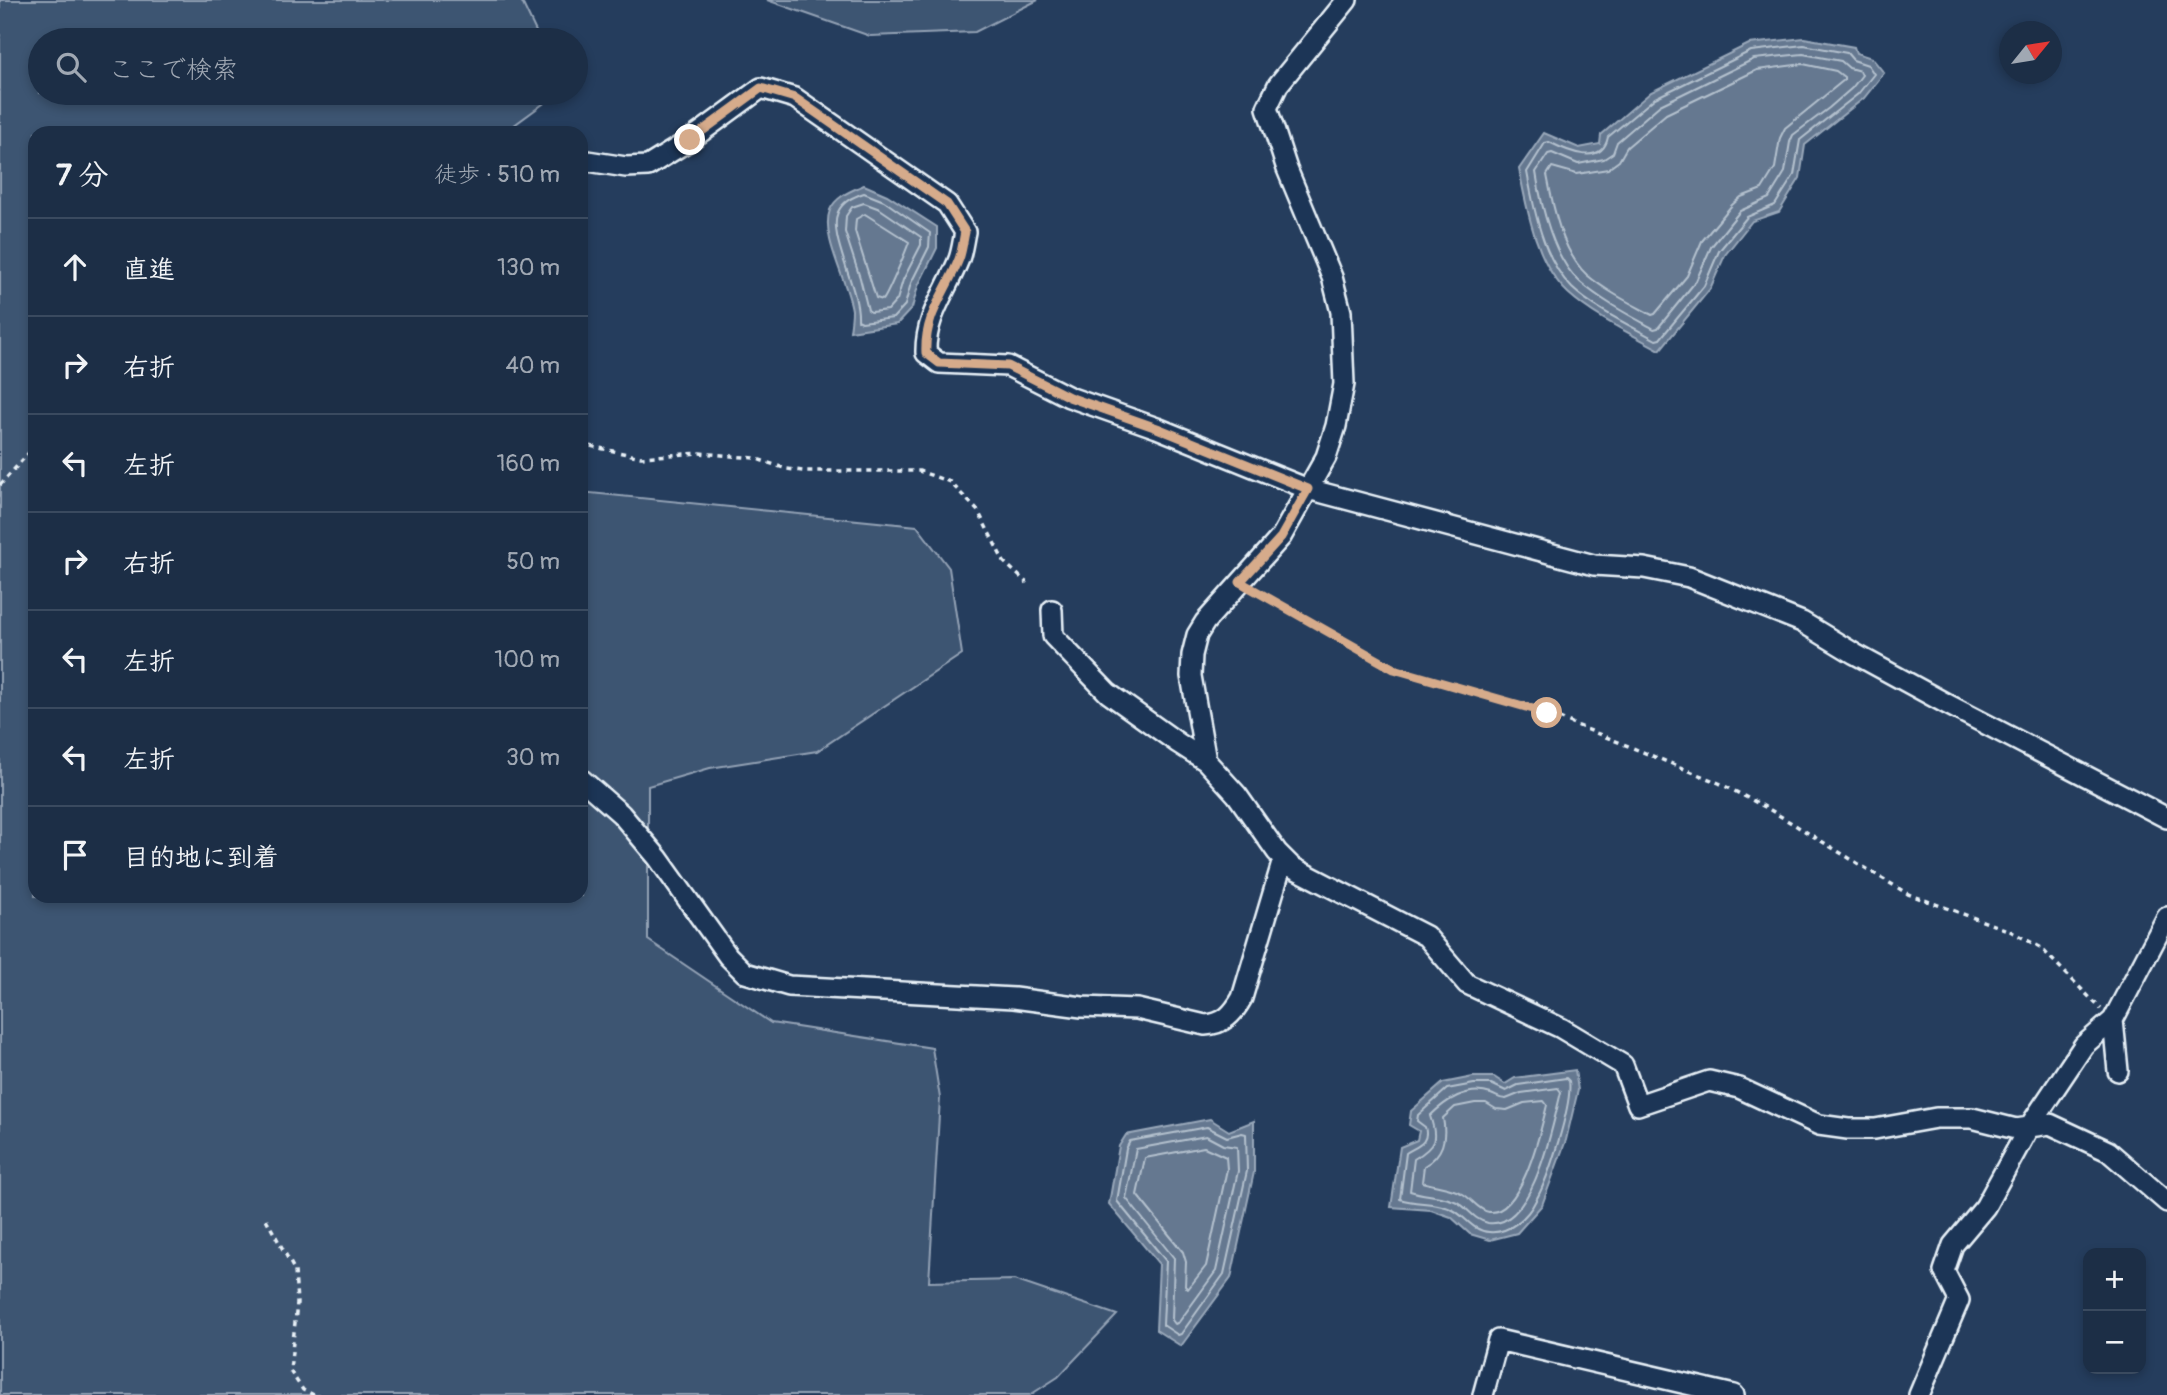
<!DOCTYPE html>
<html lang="ja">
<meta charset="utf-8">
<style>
:root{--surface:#1c2e46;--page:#25364d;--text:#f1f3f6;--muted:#a0a8b3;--line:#3a4a5f}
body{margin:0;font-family:Pangolin,"Klee One",sans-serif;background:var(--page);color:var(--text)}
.controls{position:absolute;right:21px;bottom:21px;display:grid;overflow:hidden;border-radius:14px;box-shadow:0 4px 10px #0003}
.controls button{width:63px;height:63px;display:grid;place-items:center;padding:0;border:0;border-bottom:2px solid var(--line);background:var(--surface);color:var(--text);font:35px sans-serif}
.compass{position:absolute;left:1999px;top:21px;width:63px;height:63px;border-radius:50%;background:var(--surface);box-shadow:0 4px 10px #0003;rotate:60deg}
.stop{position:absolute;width:21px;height:21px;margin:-16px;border:5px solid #d6ab8b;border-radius:50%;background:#fff}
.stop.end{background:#d6ab8b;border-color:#fff;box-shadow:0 2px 7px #0008}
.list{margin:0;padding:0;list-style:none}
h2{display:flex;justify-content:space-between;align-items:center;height:91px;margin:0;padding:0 28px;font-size:30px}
h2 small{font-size:23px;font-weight:400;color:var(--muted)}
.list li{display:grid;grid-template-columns:46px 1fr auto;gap:21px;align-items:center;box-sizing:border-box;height:98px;padding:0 28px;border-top:2px solid var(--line)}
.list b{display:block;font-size:26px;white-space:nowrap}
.list em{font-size:23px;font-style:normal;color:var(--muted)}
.icon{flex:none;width:38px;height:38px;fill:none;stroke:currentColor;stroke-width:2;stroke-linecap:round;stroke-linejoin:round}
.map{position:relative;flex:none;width:2167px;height:1395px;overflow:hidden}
.search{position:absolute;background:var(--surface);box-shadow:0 4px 10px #0003;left:28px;top:28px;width:560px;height:77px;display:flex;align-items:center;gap:18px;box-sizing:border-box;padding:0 24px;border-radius:38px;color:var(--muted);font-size:26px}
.panel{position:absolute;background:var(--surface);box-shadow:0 4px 10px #0003;left:28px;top:126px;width:560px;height:777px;border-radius:21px}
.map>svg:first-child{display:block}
.green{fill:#3e5472;stroke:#93a2b5;stroke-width:2}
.water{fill:#657890;stroke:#99a8ba;stroke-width:2}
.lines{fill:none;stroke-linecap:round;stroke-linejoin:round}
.shore{stroke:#b4c1ce;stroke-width:2}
.minor-casing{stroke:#e8f1f8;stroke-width:24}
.path{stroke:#e8f1f8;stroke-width:3.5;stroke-dasharray:5 5;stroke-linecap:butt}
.minor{stroke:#1d3557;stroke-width:19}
.route{stroke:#d6ab8b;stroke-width:9}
</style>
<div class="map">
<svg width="2167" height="1395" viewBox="0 0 2167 1395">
<rect width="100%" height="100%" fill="#253d5d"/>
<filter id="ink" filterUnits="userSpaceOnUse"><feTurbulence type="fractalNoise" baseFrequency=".0143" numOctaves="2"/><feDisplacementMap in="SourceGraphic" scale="14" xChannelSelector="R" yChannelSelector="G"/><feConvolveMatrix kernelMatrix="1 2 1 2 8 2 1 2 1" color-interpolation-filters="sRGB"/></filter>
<g filter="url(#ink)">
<!-- green -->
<path class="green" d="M0 0H521L540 40H40V93H558L513 126 509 133H35V896H581V492L917 526 949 568 962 654 817 751 710 768 648 786V940L771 1023 932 1048 940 1098 929 1282 1014 1280 1117 1315 1058 1377 1030 1395H0Z
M767 0H1038L975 32 870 36Z"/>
<!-- water -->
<path class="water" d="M1804 38 1854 47 1856 53 1872 58 1884 73 1864 98 1805 145 1800 178 1779 212 1752 221 1725 255 1710 289 1660 350C1631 334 1593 316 1568 293 1536 263 1527 210 1519 169L1544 133 1579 148 1600 144 1601 135 1651 92 1749 44Z
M864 185 887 195 937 227V248L918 286 912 308 897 324 850 331C851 324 852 316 852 310 848 282 820 236 830 210 836 196 851 191 864 185Z
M1575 1070 1578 1090 1566 1140 1542 1205 1517 1233 1490 1240 1470 1234 1451 1217 1431 1210 1391 1207 1400 1147 1417 1140 1419 1131 1409 1125 1411 1111 1443 1083 1473 1077H1494L1505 1084 1515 1078Z
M1210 1119 1229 1131 1254 1121V1172L1231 1278 1181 1346 1156 1330 1159 1264 1109 1204 1119 1146 1126 1135Z"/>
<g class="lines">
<!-- shore -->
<path class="shore" d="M1804 45 1847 53 1853 60 1868 65 1874 74 1858 94 1800 140 1794 175 1775 205 1747 217 1719 251 1704 286 1660 339 1656 340C1631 326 1593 308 1572 288 1543 259 1534 210 1527 172L1545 143 1549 142C1567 151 1602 167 1608 137L1655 98 1751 51Z
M1803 54 1841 61 1849 68 1860 71 1862 75 1852 88 1829 108 1793 135 1790 142 1785 172 1769 198 1740 211 1711 247 1696 281 1658 328 1654 329C1629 315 1602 301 1580 282 1554 260 1541 206 1536 172L1548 154 1552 153 1578 164 1604 159 1613 153 1617 142 1660 105 1754 59Z
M1803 64 1836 71 1844 77V80L1785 128 1780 138 1775 168 1762 189 1741 197 1732 205 1702 241 1687 276 1655 314 1652 315C1630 303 1606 291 1587 275 1562 252 1553 207 1547 175L1552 167 1577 174 1608 169 1619 161 1627 147 1666 114 1757 70Z
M864 193 884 201 930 233 929 247 911 283 905 305 893 318 862 322 858 320C860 289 827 235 838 212 843 201 853 197 864 193Z
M864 203 880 209 921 237V245L903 280 897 300 888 310 871 312 868 310 860 278 845 232 846 216 852 207Z
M865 214 909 242C906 251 887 296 883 300L876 298 855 231 856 219Z
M1566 1078 1569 1081C1573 1103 1548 1179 1536 1200 1528 1217 1509 1234 1489 1232 1473 1231 1466 1217 1453 1210 1436 1201 1417 1205 1400 1199L1406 1153C1417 1146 1430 1143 1425 1127L1417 1121 1418 1115 1447 1089 1474 1084H1491L1506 1091 1518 1085Z
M1558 1088 1561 1092C1553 1124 1533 1230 1488 1223 1474 1220 1468 1208 1457 1202 1442 1195 1425 1196 1410 1191L1414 1159C1436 1146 1438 1139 1430 1116 1445 1101 1468 1085 1491 1094 1497 1096 1499 1099 1506 1099L1521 1093Z
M1544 1101 1547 1105C1541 1129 1522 1215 1489 1212 1479 1211 1472 1199 1463 1194 1451 1187 1435 1186 1422 1182L1424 1166C1443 1155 1447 1139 1443 1118L1455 1107 1475 1103H1486L1496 1109 1507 1110 1524 1103Z
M1207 1127 1227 1137 1242 1133 1246 1134 1247 1171 1224 1274 1181 1334 1178 1335 1163 1325 1166 1261 1117 1201 1126 1149 1130 1141Z
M1206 1136 1223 1145 1237 1147 1238 1171 1216 1271 1179 1322 1175 1324 1172 1320 1174 1258 1126 1198 1136 1149Z
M1204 1147 1226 1157 1227 1169 1206 1266 1188 1289 1185 1286 1186 1262 1183 1252 1137 1195 1145 1158Z"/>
<!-- minor casing -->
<g class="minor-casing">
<path id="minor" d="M1347 0 1278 85 1267 108 1287 169 1332 277 1341 312 1344 384 1336 426 1326 457 1281 537 1205 622 1197 635 1192 655 1191 676 1206 761 1237 795 1277 852 1292 867 1426 936 1467 984 1561 1028 1623 1065 1638 1105 1709 1081 1739 1088 1819 1125 1848 1129H1875L1936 1118H1972L2016 1129 2050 1124 2108 1151 2167 1202
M581 160 626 167 648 166 690 140 761 88 795 98 947 204 965 232C963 241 962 251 959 259 946 292 925 317 926 353L939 363 1008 366 1069 397 1157 428 1308 489 1594 565 1644 568 1689 577 1802 622 1855 654 1947 704 2167 818
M1052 610 1053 636 1108 693 1178 743 1206 761
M581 779 621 814 658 858 728 956 745 973 789 986 1014 998 1082 1007 1137 1009 1205 1025C1224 1024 1233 1014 1242 998L1283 860
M2118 1071 2113 1020 2167 917
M1483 1395 1498 1340 1734 1395
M1919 1395 1959 1300 1944 1271 1953 1245 1985 1207 2029 1127 2084 1045 2113 1020"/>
</g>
<!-- path -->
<path class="path" d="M581 444 641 457 700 453 754 458 787 469 803 471H919L950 482 978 511 1004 562 1027 583
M0 485 35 446
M1257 591 1394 669 1547 713 1719 783 1767 808 1908 894 2010 931 2040 947 2101 1009
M266 1219 295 1271 297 1303 290 1371 303 1390 314 1395"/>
<!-- minor -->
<use href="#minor" class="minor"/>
</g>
</g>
<g class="lines" filter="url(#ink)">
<!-- route -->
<path class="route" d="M690 140 761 88 795 98 947 204 965 232C963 241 962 251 959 259 946 293 924 315 926 353L939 363 1008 366 1069 397 1157 428 1308 489 1281 537 1240 582 1394 669 1547 713"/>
</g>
</svg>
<div class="controls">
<button>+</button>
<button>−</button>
</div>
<svg class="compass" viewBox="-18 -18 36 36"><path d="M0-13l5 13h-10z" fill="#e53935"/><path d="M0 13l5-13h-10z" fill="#a0a8b3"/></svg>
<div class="stop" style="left:1547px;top:713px"></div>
<div class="stop end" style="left:690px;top:140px"></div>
<div class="search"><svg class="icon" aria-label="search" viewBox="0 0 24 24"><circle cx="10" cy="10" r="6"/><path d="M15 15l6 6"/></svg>ここで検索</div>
<section class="panel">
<h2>7 分<small>徒歩 · 510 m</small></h2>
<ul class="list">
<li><svg class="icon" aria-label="ahead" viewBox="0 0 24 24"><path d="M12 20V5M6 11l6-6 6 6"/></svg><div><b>直進</b></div><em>130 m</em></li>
<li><svg class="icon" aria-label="right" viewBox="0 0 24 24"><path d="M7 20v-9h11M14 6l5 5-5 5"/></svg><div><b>右折</b></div><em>40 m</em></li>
<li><svg class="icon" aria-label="left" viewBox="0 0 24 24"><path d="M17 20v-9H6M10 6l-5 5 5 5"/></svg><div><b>左折</b></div><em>160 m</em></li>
<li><svg class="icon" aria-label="right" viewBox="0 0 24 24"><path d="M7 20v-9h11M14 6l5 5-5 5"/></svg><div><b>右折</b></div><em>50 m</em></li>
<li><svg class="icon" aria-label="left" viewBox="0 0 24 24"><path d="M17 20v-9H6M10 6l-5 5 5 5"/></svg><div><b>左折</b></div><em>100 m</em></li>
<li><svg class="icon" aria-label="left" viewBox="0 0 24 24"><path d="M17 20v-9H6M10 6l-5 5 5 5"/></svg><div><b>左折</b></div><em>30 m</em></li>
<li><svg class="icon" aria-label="arrive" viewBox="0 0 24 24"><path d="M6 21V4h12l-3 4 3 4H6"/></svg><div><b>目的地に到着</b></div></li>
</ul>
</section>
</div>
